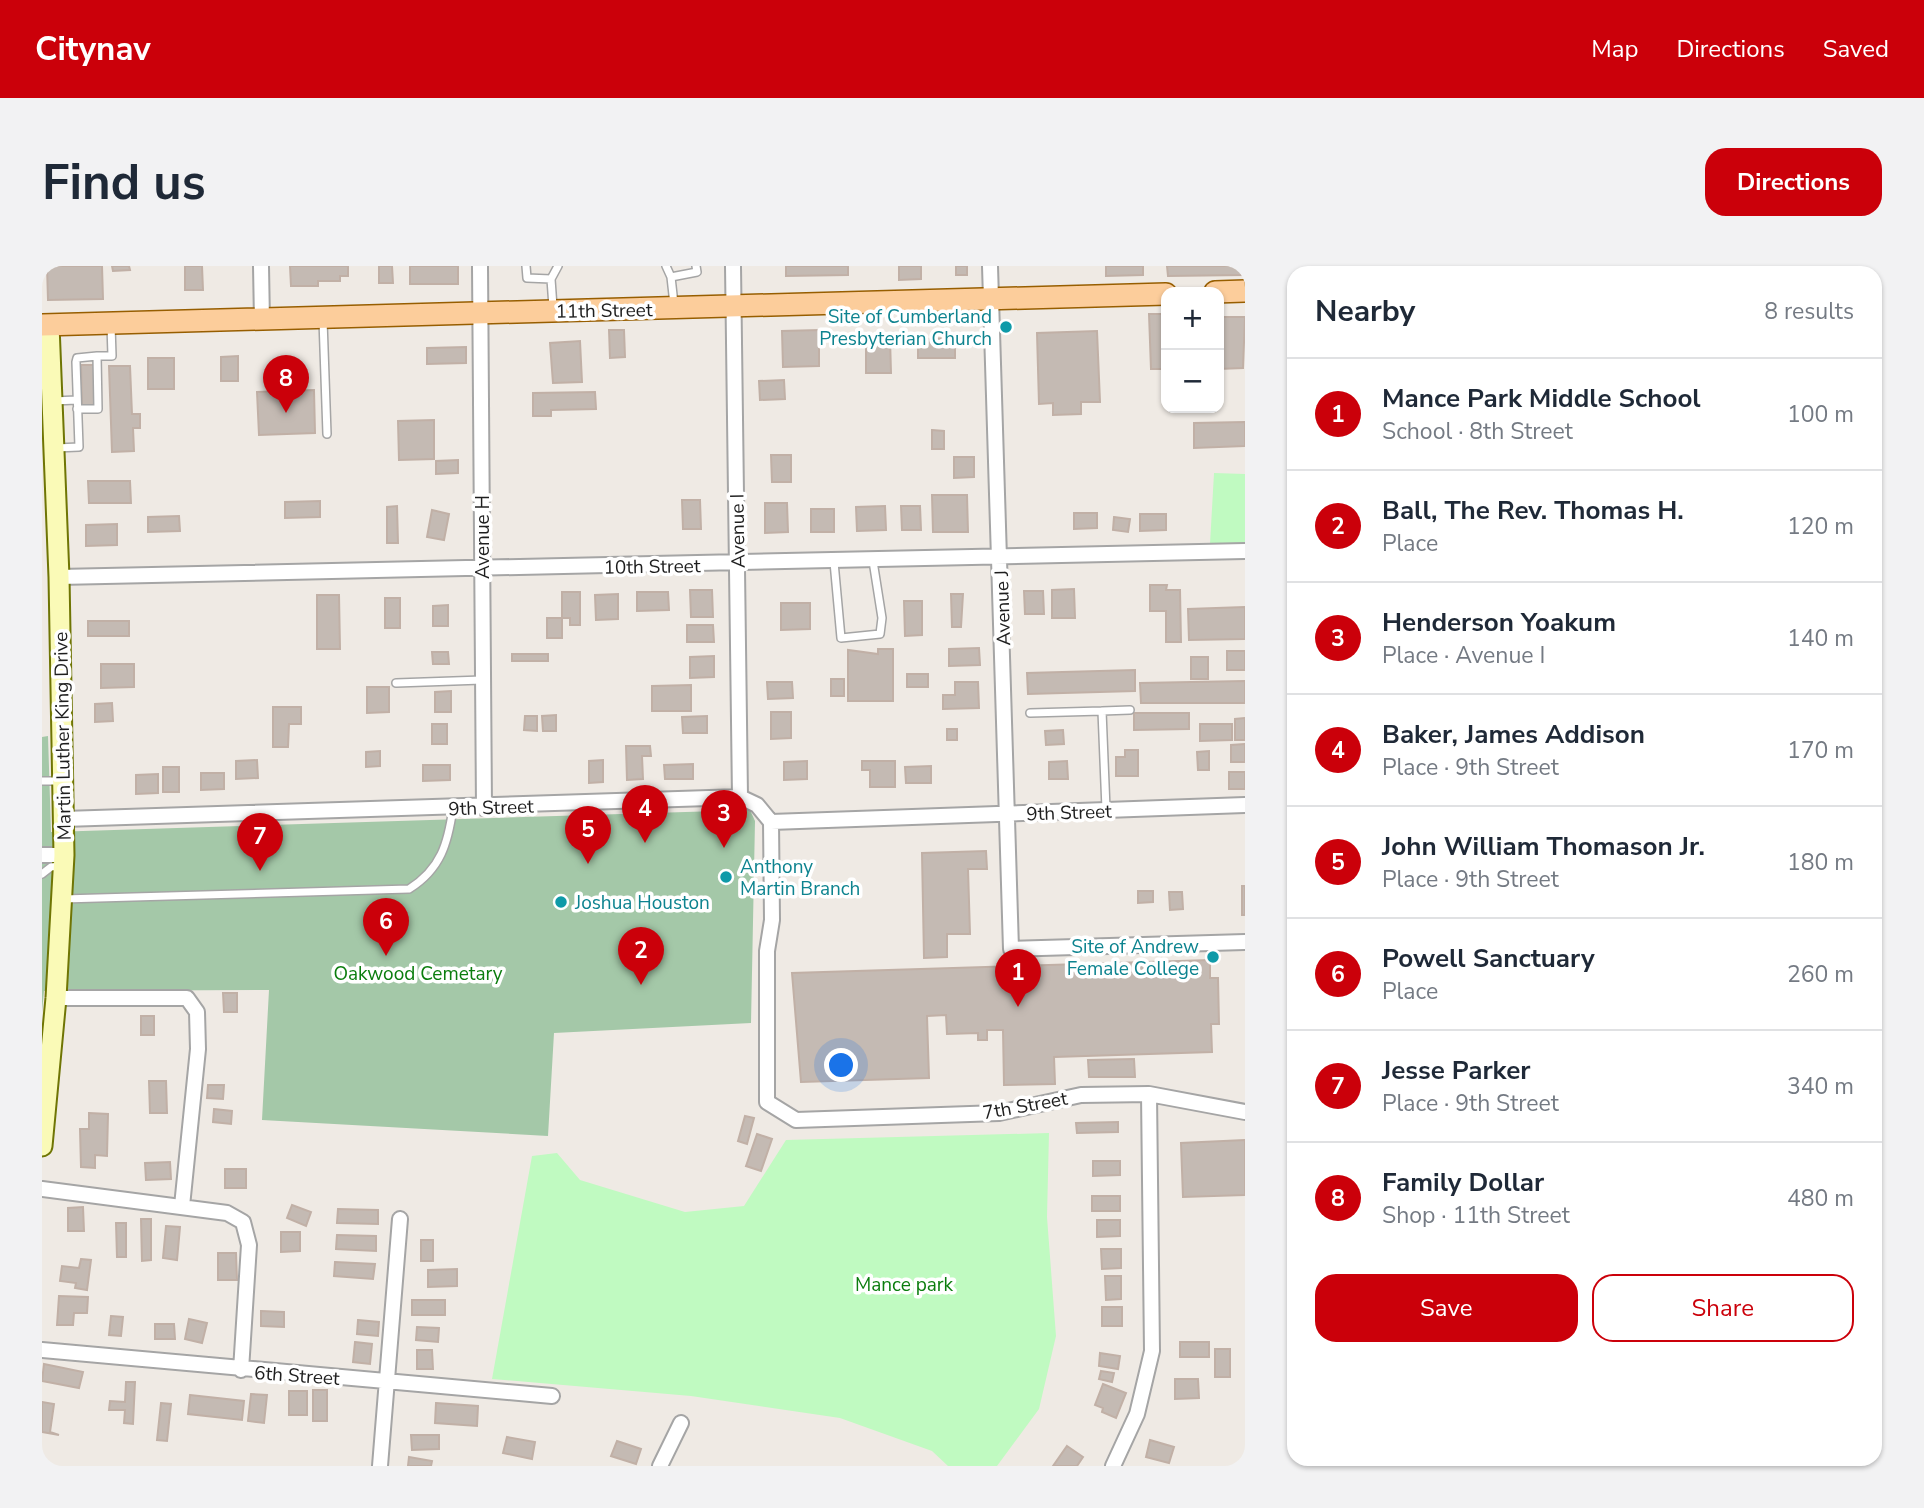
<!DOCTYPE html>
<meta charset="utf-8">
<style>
:root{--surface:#fff;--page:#f2f2f3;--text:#1f2937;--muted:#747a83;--line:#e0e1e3;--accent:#cb000a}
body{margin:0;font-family:"Nunito Sans",sans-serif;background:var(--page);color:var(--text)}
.controls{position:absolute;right:21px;top:21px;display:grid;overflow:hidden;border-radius:14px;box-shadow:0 2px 5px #0004}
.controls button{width:63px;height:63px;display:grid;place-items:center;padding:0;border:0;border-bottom:2px solid var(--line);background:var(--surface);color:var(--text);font:35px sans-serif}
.you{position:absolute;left:800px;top:800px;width:24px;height:24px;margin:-18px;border:5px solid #fff;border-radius:50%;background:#1a73e8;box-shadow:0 0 0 10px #1a73e833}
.badge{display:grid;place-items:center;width:46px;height:46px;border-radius:50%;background:var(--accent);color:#fff;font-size:23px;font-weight:700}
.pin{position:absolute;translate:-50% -58px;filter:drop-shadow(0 2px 4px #0008)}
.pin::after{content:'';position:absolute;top:37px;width:24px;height:21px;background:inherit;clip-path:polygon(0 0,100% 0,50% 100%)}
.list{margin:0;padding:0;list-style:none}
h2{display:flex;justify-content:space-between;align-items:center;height:91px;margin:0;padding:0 28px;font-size:30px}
h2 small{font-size:23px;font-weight:400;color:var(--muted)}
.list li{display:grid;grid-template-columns:46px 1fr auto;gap:21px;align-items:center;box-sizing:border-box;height:112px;padding:0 28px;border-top:2px solid var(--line)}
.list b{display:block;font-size:26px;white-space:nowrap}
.list p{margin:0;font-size:23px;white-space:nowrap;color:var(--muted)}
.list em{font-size:23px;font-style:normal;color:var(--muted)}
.actions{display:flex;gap:14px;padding:21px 28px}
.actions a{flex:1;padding:16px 0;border:2px solid var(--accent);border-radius:21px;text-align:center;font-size:24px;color:var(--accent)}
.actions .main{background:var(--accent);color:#fff}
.map{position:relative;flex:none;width:1203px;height:1200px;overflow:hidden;border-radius:21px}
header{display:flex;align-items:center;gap:42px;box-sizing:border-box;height:98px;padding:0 35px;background:var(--accent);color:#fff}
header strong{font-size:33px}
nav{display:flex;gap:38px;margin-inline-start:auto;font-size:24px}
.intro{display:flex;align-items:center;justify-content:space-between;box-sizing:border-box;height:168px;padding:0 42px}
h1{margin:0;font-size:49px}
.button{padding:18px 32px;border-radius:21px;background:var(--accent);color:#fff;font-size:24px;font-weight:700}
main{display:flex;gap:42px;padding:0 42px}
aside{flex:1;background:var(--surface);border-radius:21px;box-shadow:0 2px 5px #0004}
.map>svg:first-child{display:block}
.cemetery{fill:#a4c8a8}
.park{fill:#c0fac1}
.building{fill:#c4bab3;stroke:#c1b0a6;stroke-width:2}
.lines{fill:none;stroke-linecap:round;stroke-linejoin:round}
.lane-casing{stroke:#a5a5a5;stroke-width:10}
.street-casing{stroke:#a5a5a5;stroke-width:18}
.secondary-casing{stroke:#6f7504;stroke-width:23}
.primary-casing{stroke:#975e00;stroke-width:24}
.lane{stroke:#fff;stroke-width:7}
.street{stroke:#fff;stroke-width:14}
.secondary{stroke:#fafab7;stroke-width:19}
.primary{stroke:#fccd9b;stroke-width:21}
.culture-dot{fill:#0f9aa8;stroke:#fff;stroke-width:2.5}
.labels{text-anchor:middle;stroke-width:7;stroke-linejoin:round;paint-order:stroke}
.street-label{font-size:19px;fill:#1e1e1e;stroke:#fff}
.culture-label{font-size:19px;fill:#0d838f;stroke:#fff;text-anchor:end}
.park-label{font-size:19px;fill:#0b7d0e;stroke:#fff}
</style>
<header>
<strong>Citynav</strong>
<nav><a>Map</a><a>Directions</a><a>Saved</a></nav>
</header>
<div class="intro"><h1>Find us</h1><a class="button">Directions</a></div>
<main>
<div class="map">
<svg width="1203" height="1200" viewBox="0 0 1203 1200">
<rect width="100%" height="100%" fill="#efeae4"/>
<!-- cemetery -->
<path class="cemetery" d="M6 470 9 566 708 544 713 555 709 757 512 767 506 870 220 854 227 724 2 725 0 746V471Z"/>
<!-- park -->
<path class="park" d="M1172 207 1203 208V279L1168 278Z
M1007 867 1005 951 1014 1070 997 1143 955 1200H906L890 1185 798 1152 649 1130 450 1113 490 890 515 887 538 914 643 946 702 940 744 874Z"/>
<!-- building -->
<path class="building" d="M5 0H60L61 33 6 34Z
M70 0H87L88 4 71 5Z
M143 0H160L161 24H143Z
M248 0H306V10H298V15H276V20H249Z
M337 0H350L351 17H337Z
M368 0H416V18H368Z
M744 0H806V9L744 10Z
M857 0H879V13L857 14Z
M914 0H925V9H914Z
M1064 0H1101V9L1064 10Z
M1125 0H1203V9L1126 10Z
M1107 48H1124V103H1109Z
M1177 51H1203L1201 102 1177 103Z
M567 64H582L583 91 568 92Z
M777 64V100L741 101 740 65Z
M1055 65 1058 136H1039V148L1011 149V137L997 138 995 67Z
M848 72 849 107H824V73Z
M913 72V92H876V73Z
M538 75 540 116 511 117 508 77Z
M424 81V97L385 98V82Z
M196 90V115H179V91Z
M106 92H132V123H106Z
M39 99H52L53 139H40Z
M67 100H88L90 148H98V162H91L92 185 70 186Z
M742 114 743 133 718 134 717 115Z
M272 124 273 167 217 169 215 126Z
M553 126 554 143 509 144V150H491V127Z
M392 154V193L357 194 356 155Z
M1203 156V180L1152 182V157Z
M890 164 902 165V183H890Z
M729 189H749V216H730Z
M912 191H932V211L912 212Z
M416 194V207L394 208V195Z
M46 215H88L89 237H47Z
M890 229H925L926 266H891Z
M640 234H658L659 263H641Z
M278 235V251L243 252V236Z
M723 237H745L746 266 723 267Z
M355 240 356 277H345V241Z
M843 240 844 264 815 265 814 241Z
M859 240H878L879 264H860Z
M769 243H792V266H769Z
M390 244 407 248 402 274 385 271Z
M1032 247H1055V262L1032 263Z
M1098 248H1124V264L1098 265Z
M137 250 138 265 106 266V251Z
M1072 251 1088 253 1086 266 1071 264Z
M75 258V279L44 280V259Z
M1108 319H1125L1124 324H1138L1139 376H1124V345H1108Z
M1032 323 1033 352H1010V324Z
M648 324H670L671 351H649Z
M982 325H1001L1002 348H983Z
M520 326H538V359H528V352H520Z
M595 326H626L627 344 595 345Z
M576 328V353L554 354 553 329Z
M909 328H921L919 361H910Z
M275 329H297L298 383H275Z
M343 332H358V362H343Z
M862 335H880V369L863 370Z
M739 337H768V363L739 364Z
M406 339V360H391V340Z
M1203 341V373L1147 374 1146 343Z
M505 352H520V372H505Z
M46 355H87V370H46Z
M645 359H671L672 376H645Z
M937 382 938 399 907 400V383Z
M836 383H851V435H806V384L836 388Z
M1185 385H1203V404H1185Z
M390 386H406L407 398H391Z
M470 388H506V395H470Z
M672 390V411L648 412V391Z
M1149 391H1166V413H1149Z
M59 398H92V421L59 422Z
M1093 404V425L986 428 985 407Z
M865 408H886V421H865Z
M789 413H802V430H789Z
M1203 415V437H1099L1098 417Z
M725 416H750L751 432 726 433Z
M913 416H936L937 442 901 443V429H913Z
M649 419V445H610V420Z
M325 421H347V446L325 447Z
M409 425V446H393V426Z
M70 437 71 455 53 456V438Z
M231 441H259V458H247L246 481H231Z
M729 446H749V472L729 473Z
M1092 447H1147V463L1092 464Z
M514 449V465H501L500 450Z
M483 450H495V465L482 464Z
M665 450V467H641L640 451Z
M1203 452V474H1193V453Z
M390 458H405V478H390Z
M1158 458H1190V474L1158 475Z
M905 463H915V474H905Z
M1021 464 1022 478 1004 479 1003 465Z
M1203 478V496H1189V479Z
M584 480H608L609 490H600L601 513 585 514Z
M1083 484H1096V510H1074V491H1083Z
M338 485V500L324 501V486Z
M1167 485V504H1156L1155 486Z
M215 494 216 512 194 513V495Z
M561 494V516L547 517V495Z
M765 495V513L742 514V496Z
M820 495H853V521H828V504H820Z
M1025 495 1026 513H1007V496Z
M651 498V513H623L622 499Z
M381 499H408V514L381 515Z
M889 500V517H864L863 501Z
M121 501H137V526H121Z
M1187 506H1203V523H1187Z
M159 507H182V523L159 524Z
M116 508V527L94 528V509Z
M944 585 945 603H926L928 668H905V691L882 692 880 587Z
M1200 620H1203V649H1200Z
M1096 625H1111V636L1096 637Z
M1127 626H1140L1141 643 1128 644Z
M1168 694V712H1176L1177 758H1169L1170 786 1012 791 1013 818 962 819 961 764H945V774H936V767L905 768 904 749 885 750 887 812 759 816 750 707Z
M181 727H195V746H182Z
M99 750H112V769H99Z
M1092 793 1093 811H1047L1046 794Z
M107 815H124L125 847H108Z
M166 819H182L181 833 165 832Z
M172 843 190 845 189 858 171 856Z
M47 847 66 848 65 890 53 889V902L39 901 38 863H47Z
M703 850 712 852 705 878 696 875Z
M1076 856V866L1035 867 1034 857Z
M715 868 730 873 719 905 704 900Z
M1203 874V929L1141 931 1139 877Z
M1051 895H1078V909L1051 910Z
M128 896 129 913 104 914 103 897Z
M183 903H204V922H183Z
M1050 930H1078V945H1050Z
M250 939 269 946 264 960 245 952Z
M41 941 42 965H26V942Z
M296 943 336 944V958L295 957Z
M99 953H109V994L100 995Z
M1055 954H1078V970L1055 971Z
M74 957H84V991H75Z
M124 960 138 961 135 994 121 992Z
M239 966H258V985L239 986Z
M295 969 334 970V985L294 983Z
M379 974H391V995H379Z
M1059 983H1079V1002L1060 1003Z
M176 987H194L195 1014H176Z
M39 993 49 994 45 1024 33 1022 34 1017 18 1015 20 1000 37 1002Z
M293 996 333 998 331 1013 292 1010Z
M415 1003V1020L386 1021V1004Z
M1063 1010H1079V1033L1064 1034Z
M17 1030 46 1031 45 1047H32L31 1059H15Z
M370 1034H403V1049H370Z
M1060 1041H1080V1060H1060Z
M219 1045 242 1046V1061L219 1060Z
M69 1050 81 1051 79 1070 67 1069Z
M147 1053 165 1057 160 1077 143 1073Z
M316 1054 337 1056 336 1070 315 1068Z
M113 1058H132L133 1073H113Z
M375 1061 397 1062 396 1076 374 1074Z
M313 1076 330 1078 328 1098 311 1096Z
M1138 1076H1167V1091H1138Z
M1173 1083H1188V1111H1173Z
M375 1084H390L391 1103H375Z
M1058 1087 1078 1090 1076 1103 1057 1100Z
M2 1098 41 1106 37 1122 0 1115Z
M1059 1105 1072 1107 1070 1116 1057 1113Z
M1133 1113H1156L1157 1132 1133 1133Z
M84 1116H93L91 1158 82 1157 83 1144H67L68 1135 83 1136Z
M1061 1118 1084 1127 1074 1152 1060 1146 1061 1142 1053 1139Z
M271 1124H285V1155H271Z
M247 1125H265V1149H247Z
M209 1128 225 1129 222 1157 206 1155Z
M148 1129 202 1135 200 1154 146 1148Z
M0 1136 12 1138 8 1166 17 1169 0 1166Z
M119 1137 129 1138 125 1175 115 1174Z
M394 1137 436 1140 435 1160 393 1157Z
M369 1169H397V1183L370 1184Z
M465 1171 493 1176 490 1193 461 1187Z
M1108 1174 1132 1181 1127 1197 1104 1191Z
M575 1175 599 1183 594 1198 569 1190Z
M1025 1180 1041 1191 1035 1200H1011Z
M367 1191 390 1195 389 1200H366Z"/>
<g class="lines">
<!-- lane casing -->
<g class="lane-casing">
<path id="lane" d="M484 0 485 12 509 13 511 41
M624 0 629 11
M509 13 516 0
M632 38 629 11 655 6 654 0
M281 54 285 168
M11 135 35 134
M35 143H56L55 90H70L69 59
M14 182 37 181 34 96 35 92 55 90
M792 296 799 372 838 368 840 352 831 295
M354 417 440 414
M1060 445 1088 444
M988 447 1060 445 1064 543
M0 515H20
M0 608 9 601 18 600
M21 633 367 623C399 603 406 577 411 542"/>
</g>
<!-- street casing -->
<g class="street-casing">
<path id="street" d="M219 0 220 55
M438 0 442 542
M691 0 698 531
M948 0 969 683 1203 676
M17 311 1203 285
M22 553 698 531 715 539 729 556 1203 539
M729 556 730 654 725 685V836L754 854 957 847 1039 829 1107 828 1203 846
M0 589H22
M14 732H145L155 746 156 783 140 940
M0 923 185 947 201 956 207 979 199 1104
M0 1084 510 1130
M338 1200 358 953
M618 1200 639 1157
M1071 1200 1095 1148 1110 1085 1107 828"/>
</g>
<!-- secondary casing -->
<g class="secondary-casing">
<path id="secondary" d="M0 880 14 732 22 589 17 311 7 59"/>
</g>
<!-- primary casing -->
<g class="primary-casing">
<path id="primary" d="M1173 26 1203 25
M0 59 1124 28"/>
</g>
<!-- lane -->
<use href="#lane" class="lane"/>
<!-- street -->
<use href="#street" class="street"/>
<!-- secondary -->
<use href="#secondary" class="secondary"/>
<!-- primary -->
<use href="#primary" class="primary"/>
</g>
<!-- markers -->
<g class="culture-dot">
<circle cx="964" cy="61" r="7"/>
<circle cx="684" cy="611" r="7"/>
<circle cx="519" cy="636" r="7"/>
<circle cx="1171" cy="691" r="7"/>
</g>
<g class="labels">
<!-- street labels -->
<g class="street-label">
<text transform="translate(562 44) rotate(-1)" y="7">11th Street</text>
<text transform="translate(695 265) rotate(-91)" y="7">Avenue I</text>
<text transform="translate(440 271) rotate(-90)" y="7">Avenue H</text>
<text transform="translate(610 300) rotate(-1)" y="7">10th Street</text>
<text transform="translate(960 342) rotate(-92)" y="7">Avenue J</text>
<text transform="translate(20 470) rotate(-91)" y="7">Martin Luther King Drive</text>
<text transform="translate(449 541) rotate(-2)" y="7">9th Street</text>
<text transform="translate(1027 546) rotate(-2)" y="7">9th Street</text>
<text transform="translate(983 839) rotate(-10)" y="7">7th Street</text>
<text transform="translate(255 1109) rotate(4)" y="7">6th Street</text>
</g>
<!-- culture labels -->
<g class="culture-label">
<text x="950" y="57">Site of Cumberland<tspan x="950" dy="22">Presbyterian Church</tspan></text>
<text x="698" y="607" text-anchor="start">Anthony<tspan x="698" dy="22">Martin Branch</tspan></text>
<text x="533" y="643" text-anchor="start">Joshua Houston</text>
<text x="1157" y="687">Site of Andrew<tspan x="1157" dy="22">Female College</tspan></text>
</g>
<!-- park labels -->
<g class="park-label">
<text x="376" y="714">Oakwood Cemetary</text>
<text x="862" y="1025">Mance park</text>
</g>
</g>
</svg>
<div class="controls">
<button>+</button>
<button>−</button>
</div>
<div class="you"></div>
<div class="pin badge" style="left:976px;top:741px">1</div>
<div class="pin badge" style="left:599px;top:719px">2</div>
<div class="pin badge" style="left:682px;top:582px">3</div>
<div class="pin badge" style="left:603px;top:577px">4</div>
<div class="pin badge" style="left:546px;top:598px">5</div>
<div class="pin badge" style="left:344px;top:690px">6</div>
<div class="pin badge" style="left:218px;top:605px">7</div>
<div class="pin badge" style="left:244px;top:147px">8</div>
</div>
<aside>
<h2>Nearby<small>8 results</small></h2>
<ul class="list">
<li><span class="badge">1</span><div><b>Mance Park Middle School</b><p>School · 8th Street</p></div><em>100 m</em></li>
<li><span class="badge">2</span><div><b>Ball, The Rev. Thomas H.</b><p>Place</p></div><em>120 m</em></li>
<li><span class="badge">3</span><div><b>Henderson Yoakum</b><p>Place · Avenue I</p></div><em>140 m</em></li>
<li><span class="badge">4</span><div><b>Baker, James Addison</b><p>Place · 9th Street</p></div><em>170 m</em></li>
<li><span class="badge">5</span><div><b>John William Thomason Jr.</b><p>Place · 9th Street</p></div><em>180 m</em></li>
<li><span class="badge">6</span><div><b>Powell Sanctuary</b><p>Place</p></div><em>260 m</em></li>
<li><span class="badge">7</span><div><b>Jesse Parker</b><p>Place · 9th Street</p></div><em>340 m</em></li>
<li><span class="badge">8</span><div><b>Family Dollar</b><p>Shop · 11th Street</p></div><em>480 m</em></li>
</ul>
<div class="actions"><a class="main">Save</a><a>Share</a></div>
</aside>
</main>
